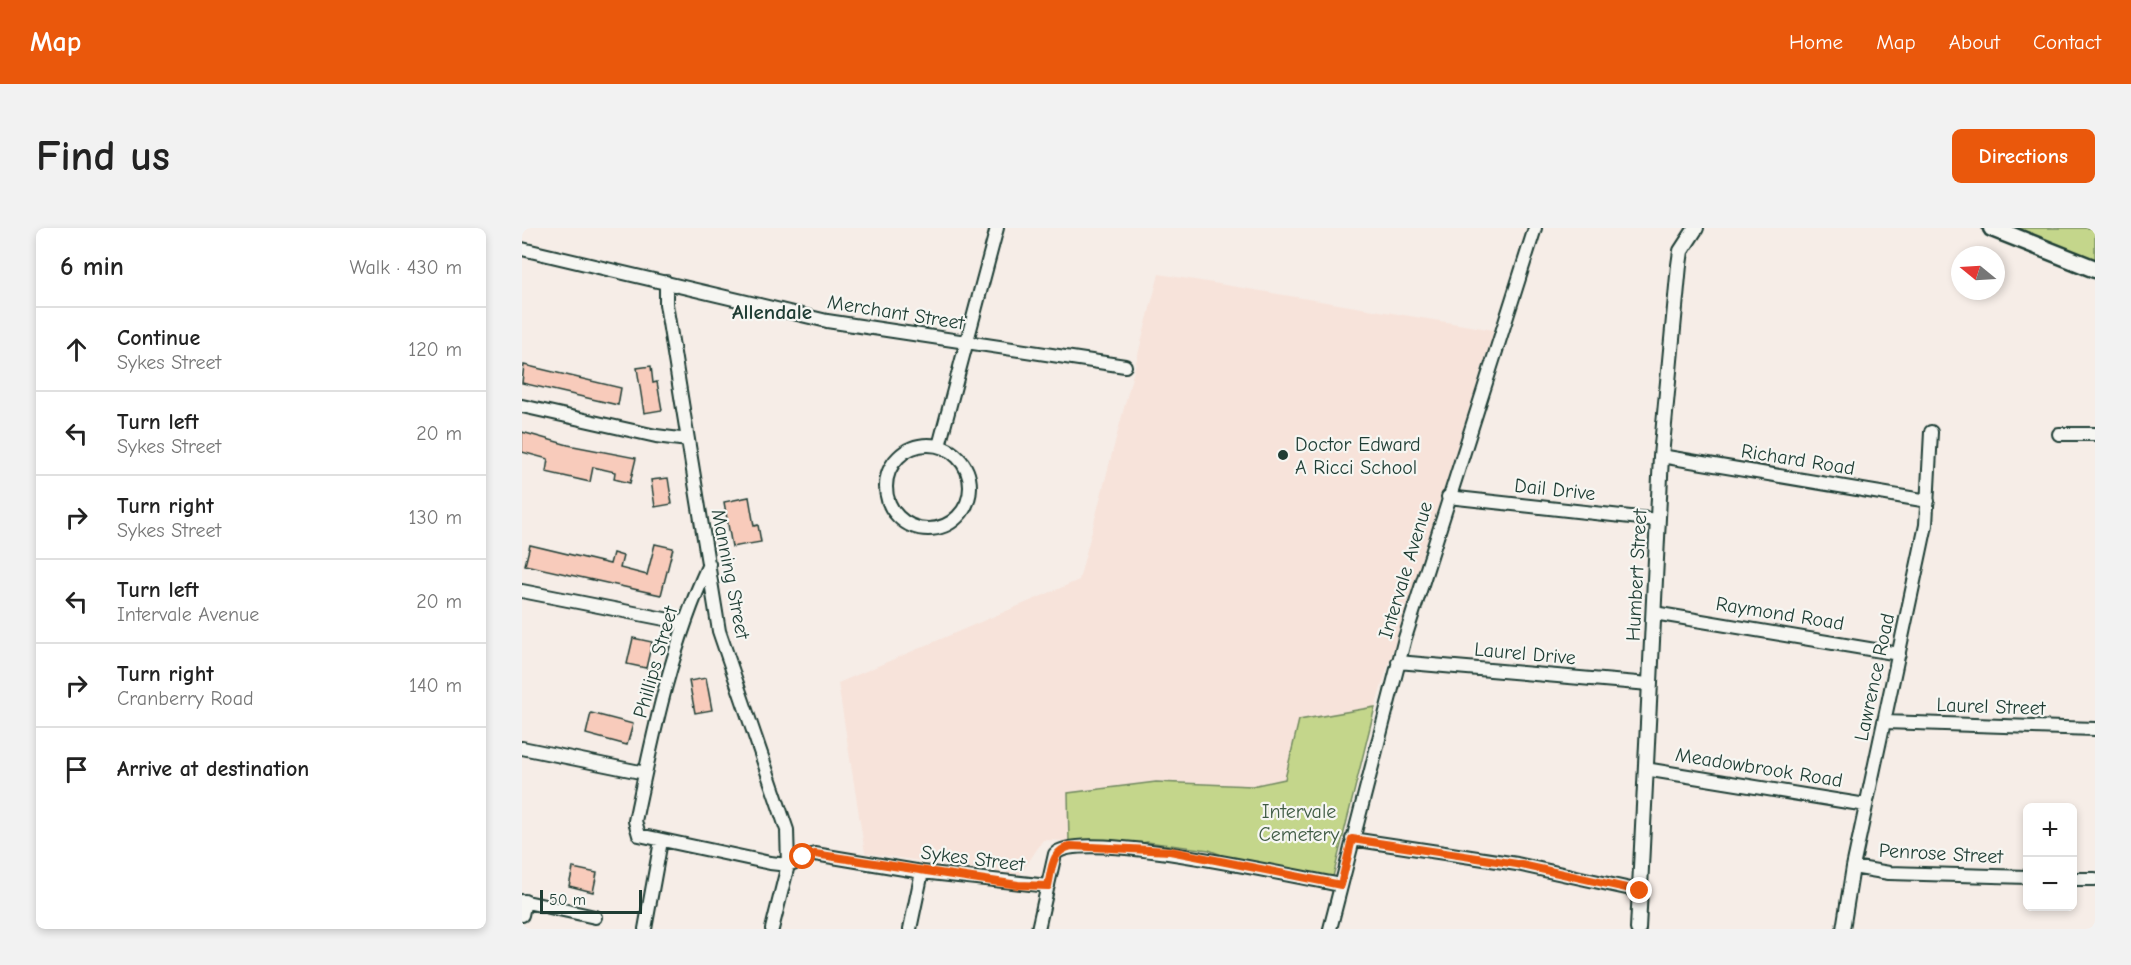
<!DOCTYPE html>
<meta charset="utf-8">
<style>
:root{--surface:#fff;--page:#f2f2f2;--text:#222;--muted:#767676;--line:#e0e0e0;--accent:#ea580c}
body{margin:0;font-family:"Comic Neue",sans-serif;background:var(--page);color:var(--text)}
.controls{position:absolute;right:18px;bottom:18px;display:grid;overflow:hidden;border-radius:9px;box-shadow:0 3px 9px #0003}
.controls button{width:54px;height:54px;display:grid;place-items:center;padding:0;border:0;border-bottom:2px solid var(--line);background:var(--surface);color:var(--text);font:30px sans-serif}
.compass{position:absolute;left:1429px;top:18px;width:54px;height:54px;border-radius:50%;background:var(--surface);box-shadow:0 3px 9px #0003;rotate:288deg}
.scale{position:absolute;left:18px;bottom:15px;width:102px;box-sizing:border-box;padding-left:6px;border:3px solid #1f3d34;border-top:0;font-size:16px;line-height:21px;white-space:nowrap;color:#1f3d34;-webkit-text-stroke:4px #f6f6f2;paint-order:stroke}
.stop{position:absolute;width:18px;height:18px;margin:-14px;border:4px solid #ea580c;border-radius:50%;background:#fff}
.stop.end{background:#ea580c;border-color:#fff;box-shadow:0 2px 6px #0008}
.list{margin:0;padding:0;list-style:none}
h2{display:flex;justify-content:space-between;align-items:center;height:78px;margin:0;padding:0 24px;font-size:26px}
h2 small{font-size:20px;font-weight:400;color:var(--muted)}
.list li{display:grid;grid-template-columns:39px 1fr auto;gap:18px;align-items:center;box-sizing:border-box;height:84px;padding:0 24px;border-top:2px solid var(--line)}
.list b{display:block;font-size:22px;white-space:nowrap}
.list p{margin:0;font-size:20px;white-space:nowrap;color:var(--muted)}
.list em{font-size:20px;font-style:normal;color:var(--muted)}
.icon{flex:none;width:33px;height:33px;fill:none;stroke:currentColor;stroke-width:2;stroke-linecap:round;stroke-linejoin:round}
.map{position:relative;flex:none;width:1573px;height:701px;overflow:hidden;border-radius:9px}
header{display:flex;align-items:center;gap:36px;box-sizing:border-box;height:84px;padding:0 30px;background:var(--accent);color:#fff}
header strong{font-size:28px}
nav{display:flex;gap:33px;margin-inline-start:auto;font-size:21px}
.intro{display:flex;align-items:center;justify-content:space-between;box-sizing:border-box;height:144px;padding:0 36px}
h1{margin:0;font-size:42px}
.button{padding:15px 27px;border-radius:9px;background:var(--accent);color:#fff;font-size:21px;font-weight:700}
main{display:flex;gap:36px;padding:0 36px}
aside{flex:1;background:var(--surface);border-radius:9px;box-shadow:0 3px 9px #0003}
.map>svg:first-child{display:block}
.built{fill:#f7e3da}
.green{fill:#c4d68b;stroke:#728a60;stroke-width:1.5}
.building{fill:#f8cbbb;stroke:#1f3d34;stroke-width:1.5}
.lines{fill:none;stroke-linecap:round;stroke-linejoin:round}
.minor-casing{stroke:#1f3d34;stroke-width:16}
.tertiary-casing{stroke:#1f3d34;stroke-width:18}
.secondary-casing{stroke:#1f3d34;stroke-width:21}
.minor{stroke:#f6f6f2;stroke-width:12}
.tertiary{stroke:#f6f6f2;stroke-width:14}
.secondary{stroke:#f6f6f2;stroke-width:16}
.route{stroke:#ea580c;stroke-width:8}
.poi-dot{fill:#1f3d34;stroke:#f6f6f2;stroke-width:2}
.labels{text-anchor:middle;stroke-width:4.5;stroke-linejoin:round;paint-order:stroke}
.street-label{font-size:20px;fill:#1f3d34;stroke:#f6f6f2}
.poi-label{font-size:20px;fill:#1f3d34;stroke:#f6f6f2;text-anchor:start}
.park-label{font-size:20px;fill:#405c45;stroke:#f6f6f2}
.neighbourhood-label{font-size:21px;font-weight:bold;fill:#1f3d34;stroke:#f6f6f2}
</style>
<header>
<strong>Map</strong>
<nav><a>Home</a><a>Map</a><a>About</a><a>Contact</a></nav>
</header>
<div class="intro"><h1>Find us</h1><a class="button">Directions</a></div>
<main>
<aside>
<h2>6 min<small>Walk · 430 m</small></h2>
<ul class="list">
<li><svg class="icon" aria-label="ahead" viewBox="0 0 24 24"><path d="M12 20V5M6 11l6-6 6 6"/></svg><div><b>Continue</b><p>Sykes Street</p></div><em>120 m</em></li>
<li><svg class="icon" aria-label="left" viewBox="0 0 24 24"><path d="M17 20v-9H6M10 6l-5 5 5 5"/></svg><div><b>Turn left</b><p>Sykes Street</p></div><em>20 m</em></li>
<li><svg class="icon" aria-label="right" viewBox="0 0 24 24"><path d="M7 20v-9h11M14 6l5 5-5 5"/></svg><div><b>Turn right</b><p>Sykes Street</p></div><em>130 m</em></li>
<li><svg class="icon" aria-label="left" viewBox="0 0 24 24"><path d="M17 20v-9H6M10 6l-5 5 5 5"/></svg><div><b>Turn left</b><p>Intervale Avenue</p></div><em>20 m</em></li>
<li><svg class="icon" aria-label="right" viewBox="0 0 24 24"><path d="M7 20v-9h11M14 6l5 5-5 5"/></svg><div><b>Turn right</b><p>Cranberry Road</p></div><em>140 m</em></li>
<li><svg class="icon" aria-label="arrive" viewBox="0 0 24 24"><path d="M6 21V4h12l-3 4 3 4H6"/></svg><div><b>Arrive at destination</b></div></li>
</ul>
</aside>
<div class="map">
<svg width="1573" height="701" viewBox="0 0 1573 701">
<rect width="100%" height="100%" fill="#f6ede7"/>
<filter id="ink" filterUnits="userSpaceOnUse"><feTurbulence type="fractalNoise" baseFrequency=".0167" numOctaves="2"/><feDisplacementMap in="SourceGraphic" scale="12" xChannelSelector="R" yChannelSelector="G"/><feConvolveMatrix kernelMatrix="1 2 1 2 8 2 1 2 1" color-interpolation-filters="sRGB"/></filter>
<g filter="url(#ink)">
<!-- built -->
<path class="built" d="M637 46 972 102 853 479 777 492 763 551 730 558 634 554 546 566 547 613 521 612 498 647 343 625 316 455 557 352Z"/>
<!-- green -->
<path class="green" d="M1469 0H1573V41Z
M853 479 811 649 710 631 687 622 625 614 609 617 547 613 546 565 634 554 730 558 763 551 777 492Z"/>
<!-- building -->
<path class="building" d="M2 137 99 160 96 177 0 155Z
M129 138 131 155 135 154 140 182 122 185 115 140Z
M0 204 46 217 114 230 108 255 92 251 93 244 71 239 68 254 24 244 26 231 0 224Z
M146 250 150 276 133 279 129 252Z
M227 269 232 298 236 297 239 314 210 319 202 274Z
M133 316 151 320 139 367 3 337 8 317 88 336 91 325 101 328 98 340 125 347Z
M111 410 130 414 124 440 105 436Z
M184 450 190 482 173 485 167 453Z
M69 485 111 496 105 517 64 506Z
M51 640 75 645 71 664 47 658Z"/>
<g class="lines">
<!-- minor casing -->
<g class="minor-casing">
<path id="minor" d="M0 21 305 93 603 138
M144 54V76L197 403 265 602 266 637 250 701
M0 178 134 208 166 212
M1537 206H1573
M364 259a42 42 0 1 1 84 0a42 42 0 1 1-84 0Z
M417 218 475 0
M1139 228 1406 273
M926 269 1136 292
M187 336C149 417 131 507 113 593L117 607 248 635 266 637 293 626 400 644 526 658
M0 363 163 395
M1132 385 1377 426
M876 434 1127 456
M1363 494 1573 501
M0 520 123 545
M1123 541 1344 577
M830 611 995 636 1118 663
M1331 639 1367 645 1506 649
M1550 651H1573
M0 673 73 689
M0 687 3 673
M123 701 139 613
M388 701 400 644
M516 701 533 626C557 599 776 650 819 657
M808 701 883 410 1013 0
M1321 701 1331 639 1404 297 1409 204"/>
</g>
<!-- tertiary casing -->
<g class="tertiary-casing">
<path id="tertiary" d="M1116 701 1139 228 1157 37 1159 23 1174 0"/>
</g>
<!-- secondary casing -->
<g class="secondary-casing">
<path id="secondary" d="M1470 0 1573 41"/>
</g>
<!-- minor -->
<use href="#minor" class="minor"/>
<!-- tertiary -->
<use href="#tertiary" class="tertiary"/>
<!-- secondary -->
<use href="#secondary" class="secondary"/>
</g>
</g>
<g class="lines" filter="url(#ink)">
<!-- route -->
<path class="route" d="M281 629 293 626 496 657 526 658C530 641 529 623 549 618L648 623 819 657 830 611 995 636 1118 663"/>
</g>
<!-- markers -->
<circle class="poi-dot" cx="761" cy="227" r="6"/>
<g class="labels">
<!-- street labels -->
<g class="street-label">
<text transform="translate(374 84) rotate(9)" y="7">Merchant Street</text>
<text transform="translate(1276 231) rotate(9)" y="7">Richard Road</text>
<text transform="translate(1033 261) rotate(6)" y="7">Dail Drive</text>
<text transform="translate(883 342) rotate(-73)" y="7">Intervale Avenue</text>
<text transform="translate(209 346) rotate(79)" y="7">Manning Street</text>
<text transform="translate(1114 347) rotate(-87)" y="7">Humbert Street</text>
<text transform="translate(1258 385) rotate(9)" y="7">Raymond Road</text>
<text transform="translate(1003 425) rotate(5)" y="7">Laurel Drive</text>
<text transform="translate(133 434) rotate(-74)" y="7">Phillips Street</text>
<text transform="translate(1352 449) rotate(-78)" y="7">Lawrence Road</text>
<text transform="translate(1469 478) rotate(2)" y="7">Laurel Street</text>
<text transform="translate(1237 539) rotate(9)" y="7">Meadowbrook Road</text>
<text transform="translate(1419 625) rotate(3)" y="7">Penrose Street</text>
<text transform="translate(451 630) rotate(7)" y="7">Sykes Street</text>
</g>
<!-- poi labels -->
<g class="poi-label">
<text x="773" y="223">Doctor Edward<tspan x="773" dy="23">A Ricci School</tspan></text>
</g>
<!-- park labels -->
<g class="park-label">
<text x="777" y="590">Intervale<tspan x="777" dy="23">Cemetery</tspan></text>
</g>
<!-- neighbourhood labels -->
<g class="neighbourhood-label">
<text x="250" y="91">Allendale</text>
</g>
</g>
</svg>
<div class="controls">
<button>+</button>
<button>−</button>
</div>
<svg class="compass" viewBox="-18 -18 36 36"><path d="M0-13l5 13h-10z" fill="#e53935"/><path d="M0 13l5-13h-10z" fill="#767676"/></svg>
<div class="scale">50 m</div>
<div class="stop" style="left:281px;top:629px"></div>
<div class="stop end" style="left:1118px;top:663px"></div>
</div>
</main>
